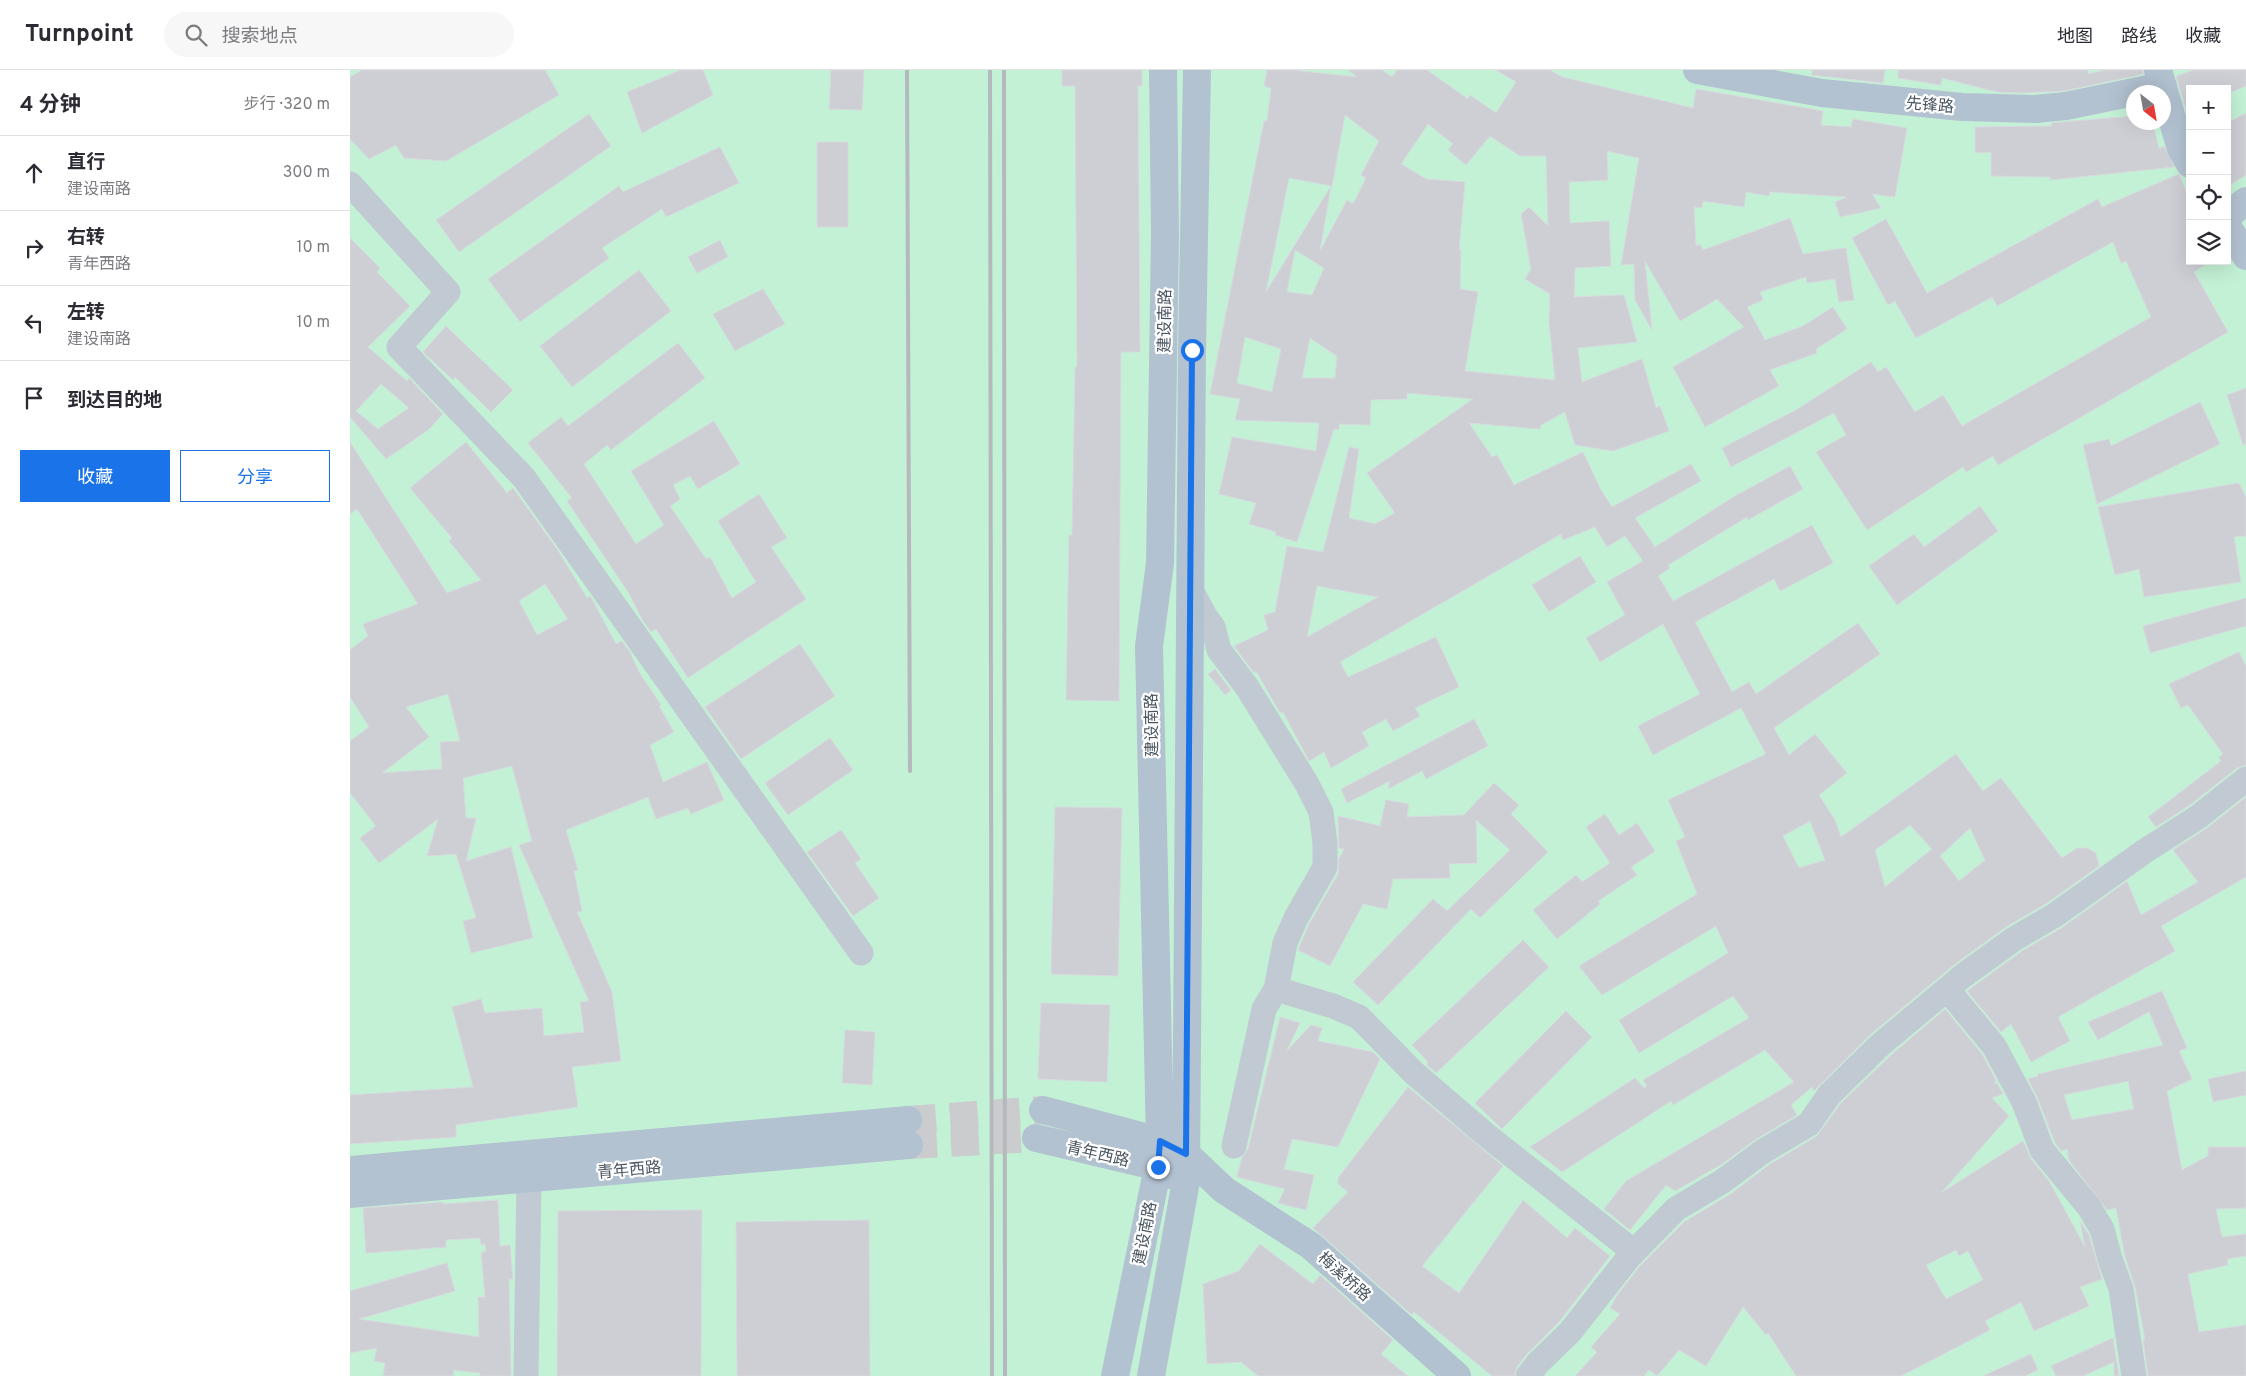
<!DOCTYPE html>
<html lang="zh">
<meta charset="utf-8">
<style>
:root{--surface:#fff;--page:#f7f7f7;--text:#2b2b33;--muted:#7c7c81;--line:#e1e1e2;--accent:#1a73e8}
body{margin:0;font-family:Overpass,"Noto Sans SC",sans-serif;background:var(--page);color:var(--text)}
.controls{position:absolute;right:15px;top:15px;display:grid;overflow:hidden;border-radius:0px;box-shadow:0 5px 20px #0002}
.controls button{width:45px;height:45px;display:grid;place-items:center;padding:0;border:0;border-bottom:1px solid var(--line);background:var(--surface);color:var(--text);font:25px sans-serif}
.compass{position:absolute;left:1776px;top:15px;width:45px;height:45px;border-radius:50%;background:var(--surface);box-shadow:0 5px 20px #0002;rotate:149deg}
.stop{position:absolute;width:15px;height:15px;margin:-11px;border:4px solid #1a73e8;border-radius:50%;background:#fff}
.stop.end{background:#1a73e8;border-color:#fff;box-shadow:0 1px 5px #0008}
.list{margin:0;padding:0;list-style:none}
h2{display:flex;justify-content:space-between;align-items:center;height:65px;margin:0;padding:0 20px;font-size:21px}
h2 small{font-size:16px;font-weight:400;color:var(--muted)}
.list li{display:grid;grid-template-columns:32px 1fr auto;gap:15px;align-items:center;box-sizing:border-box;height:75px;padding:0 20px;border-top:1px solid var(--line)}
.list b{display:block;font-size:19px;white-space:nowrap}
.list p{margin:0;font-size:16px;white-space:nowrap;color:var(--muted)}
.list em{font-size:16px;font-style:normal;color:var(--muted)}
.actions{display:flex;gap:10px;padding:15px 20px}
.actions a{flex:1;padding:11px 0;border:1px solid var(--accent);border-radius:0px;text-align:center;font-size:18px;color:var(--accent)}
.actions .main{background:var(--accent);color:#fff}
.icon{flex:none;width:28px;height:28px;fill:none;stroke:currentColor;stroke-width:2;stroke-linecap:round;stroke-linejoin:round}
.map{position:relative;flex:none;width:1896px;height:1306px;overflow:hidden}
header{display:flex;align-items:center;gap:30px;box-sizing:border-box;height:70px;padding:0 25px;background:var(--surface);border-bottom:1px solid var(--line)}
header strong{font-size:24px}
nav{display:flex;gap:28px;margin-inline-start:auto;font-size:18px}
.search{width:350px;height:45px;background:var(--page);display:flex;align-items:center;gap:12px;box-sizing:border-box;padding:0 18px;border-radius:28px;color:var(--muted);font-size:19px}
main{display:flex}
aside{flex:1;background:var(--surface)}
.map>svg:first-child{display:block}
.green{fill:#c3f1d5;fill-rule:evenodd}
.building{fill:#cdcfd5;stroke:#d7d9de;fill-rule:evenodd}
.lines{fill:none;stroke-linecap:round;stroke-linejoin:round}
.major-tunnel{stroke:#caccce;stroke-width:28;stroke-dasharray:28 14;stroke-linecap:butt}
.minor{stroke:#c1cad2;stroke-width:25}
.major{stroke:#b3c2d1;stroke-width:28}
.rail{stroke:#b5b8bd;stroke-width:4}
.route{stroke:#1a73e8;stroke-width:6}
.labels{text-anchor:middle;stroke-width:4.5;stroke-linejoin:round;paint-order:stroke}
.street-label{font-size:16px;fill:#4a5661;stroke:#fff}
</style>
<header>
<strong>Turnpoint</strong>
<div class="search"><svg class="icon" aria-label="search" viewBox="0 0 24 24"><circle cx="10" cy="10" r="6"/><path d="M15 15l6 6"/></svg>搜索地点</div>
<nav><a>地图</a><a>路线</a><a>收藏</a></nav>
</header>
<main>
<aside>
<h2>4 分钟<small>步行 · 320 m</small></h2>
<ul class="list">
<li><svg class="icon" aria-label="ahead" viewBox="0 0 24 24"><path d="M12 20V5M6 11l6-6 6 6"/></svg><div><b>直行</b><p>建设南路</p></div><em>300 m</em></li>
<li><svg class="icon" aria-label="right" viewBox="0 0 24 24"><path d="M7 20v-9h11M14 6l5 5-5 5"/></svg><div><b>右转</b><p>青年西路</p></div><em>10 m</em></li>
<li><svg class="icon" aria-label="left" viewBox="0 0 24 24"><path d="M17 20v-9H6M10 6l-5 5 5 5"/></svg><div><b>左转</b><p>建设南路</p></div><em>10 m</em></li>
<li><svg class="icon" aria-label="arrive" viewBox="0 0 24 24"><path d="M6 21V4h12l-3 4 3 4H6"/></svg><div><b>到达目的地</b></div></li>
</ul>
<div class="actions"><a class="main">收藏</a><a>分享</a></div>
</aside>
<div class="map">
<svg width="1896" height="1306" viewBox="0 0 1896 1306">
<rect width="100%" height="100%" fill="#f5f3f3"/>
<!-- green -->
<path class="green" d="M0 0H1896V1306H0ZM1840 19H1877V191H1840ZM1784 22H1814V52H1784Z"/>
<!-- building -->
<path class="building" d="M12 0H195L209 25 96 91 54 88 46 75 19 89 0 69V7Z
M331 0H353L363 25 292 63 277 22Z
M481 0H514L512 40 479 39Z
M712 0H792V16H788L790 282H771L769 631 716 630 719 465H722L725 297H727L725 16H712Z
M917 0H942L1007 7 998 0H1032L1042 7 1047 0H1077L1118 29 1120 25 1146 43 1166 12 1146 0H1200L1212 7 1343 38 1346 19 1473 41 1471 55 1501 57 1503 49 1557 58 1545 127 1522 124 1531 138 1490 147 1485 132 1497 127 1420 122 1419 126 1396 122 1394 137 1353 131 1352 138 1344 137 1346 176 1350 174 1353 180 1440 148 1453 184 1496 178 1504 230 1489 232 1485 209 1457 213 1456 207 1410 222 1413 230 1397 237 1415 270 1453 256 1483 237 1497 259 1466 279 1467 283 1420 300 1429 316 1355 357 1323 297 1394 257 1367 229 1330 251 1295 191 1302 260 1285 230 1284 194 1271 195 1289 88 1257 81 1258 110 1219 112 1220 153 1259 151 1261 196 1225 198 1224 227 1274 225 1287 272 1228 278 1232 312 1292 289 1306 338 1310 336 1319 361 1263 381 1225 375 1215 342 1191 355 1190 359 1119 353 1142 387 1147 385 1164 415 1233 382 1251 420 1262 437 1341 394 1351 411 1285 448 1305 477 1385 426 1440 396 1453 419 1398 450 1397 447 1318 495 1320 498 1308 506 1323 531 1462 455 1483 493 1430 521 1424 509 1345 552 1382 622 1399 612 1406 624 1508 553 1530 584 1424 658 1439 685 1465 664 1497 703 1469 725 1485 750 1491 767 1606 684 1633 721 1651 708 1712 788 1727 778H1737L1746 783 1749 796 1697 833 1656 857 1605 894 1520 965 1464 1021 1462 1017 1441 1035 1447 1045 1405 1070 1372 1094 1325 1121 1316 1115 1280 1160 1254 1139 1276 1111 1444 1012 1415 980 1323 1035 1321 1031 1212 1102 1180 1077 1285 1008 1294 1018 1297 1016 1293 1010 1399 948 1383 926 1289 983 1269 950 1378 883 1366 856 1252 925 1229 896 1347 824 1326 771 1335 767 1318 730 1416 684 1391 638 1303 685 1288 656 1350 624 1313 554 1250 592 1236 568 1275 545 1257 512 1293 491 1275 466 1257 477 1245 457 1213 470 1211 464 990 592 998 607 1086 567 1109 617 1065 638 1070 646 1043 661 1036 649 1012 662 1019 676 981 698 974 682 959 691 933 642 930 643 906 601 904 603 884 576 918 560 914 545 925 542 937 476 973 482 999 377 1009 379 999 448 1025 454 1045 443 1017 403 1123 329 1057 323V329L1021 330 1020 355 989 354V360L984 359 947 472 925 465 926 462 899 454 906 433 869 424 882 367 966 381 969 353 885 350 890 329 860 324 914 51H917L921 18 914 16ZM995 45 1029 71 1011 105 1016 108 1003 134 997 130 970 181 981 116 916 222 939 108 982 116ZM1078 54 1103 74 1098 80 1116 95 1140 66 1170 86H1196L1198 156 1179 137 1171 144 1181 199 1175 209 1200 224 1199 251 1205 310 1115 301 1128 222 1110 219 1111 180H1109L1115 112 1076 109 1051 94ZM945 180 974 198 962 225 937 222ZM895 267 931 279 922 322 887 313ZM960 268 987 286 985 308H952ZM967 516 1028 527 957 567ZM1460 751 1475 790 1449 798 1433 766ZM1560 755 1582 779 1535 817 1525 780ZM1620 758 1635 790 1609 811 1590 786Z
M1462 0H1535L1533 13 1462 5Z
M1548 0H1738V4L1756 0H1793V4L1714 21 1673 23 1647 22 1592 8 1591 15 1548 8Z
M1844 0H1896V16L1877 24V19H1840V53L1826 6Z
M1896 43V105L1877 117V53Z
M239 44 261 76 109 182 86 150Z
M1784 46V52H1803L1809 79 1814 76 1824 97 1700 110V107L1641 106V82L1625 83V57L1702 56 1701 53Z
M467 72H498V157H467Z
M370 77 389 113 316 147 312 139 252 178 259 188 170 252 138 209 269 116 273 122Z
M1829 104 1840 131V191H1861L1844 202 1878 262 1648 395 1643 386 1616 402 1613 397 1517 460 1466 382 1496 365 1484 343 1381 397 1372 378 1446 340 1521 292 1528 302 1536 297 1565 342 1593 325 1612 356 1801 247 1776 191 1771 193 1763 172 1647 236 1642 227 1566 268 1545 231 1538 235 1502 168 1536 149 1577 223 1748 129 1752 137Z
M0 168 30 198 27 202 60 236 18 277 57 311 59 308 93 344 78 360 36 389 0 347ZM31 314 59 338 28 359 6 341Z
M370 170 378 187 347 203 338 187Z
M289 200 321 241 222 317 190 276Z
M413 219 435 254 385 281 363 244Z
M96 256 163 320 141 342 105 307 103 310 73 282Z
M328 273 355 308 261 380 257 375 234 394 286 474 314 455 281 401 364 351 390 394 348 419 340 406 323 415 330 429 320 436 356 489 360 487 382 528 406 512 368 451 409 424 437 468 421 477 456 529 338 608 306 559 301 562 293 551 278 522 217 431 222 428 178 373 211 347 218 356Z
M1896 318V374L1893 375 1877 325Z
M1850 332 1870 374 1747 434 1733 375 1759 369 1761 376Z
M0 372 97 523 131 510 99 471 102 468 60 418 116 372 157 423 163 418 166 422 207 479 237 528 240 526 242 529 266 574 272 571 280 582 289 602 311 635 309 636 324 662 300 675 313 712 357 692 374 730 341 744 338 738 306 749 298 727 216 760 228 800 224 801 232 841 227 842 262 922 271 991 222 997 228 1037 106 1055V1067L0 1074V1025L123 1017 102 937 131 929 135 943 192 938 194 966 234 962 230 932 239 931 169 775 182 771 162 696 113 708 116 748H126L116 791 161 777 183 868 121 883 113 851 126 848 106 784 77 786 88 749 29 793 10 768 26 756 0 723V671L19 657 0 627V580L18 566 13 554 68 534 7 439 0 444ZM195 514 218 549 187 565 169 531ZM98 624 110 671 90 672 92 699 32 703 79 667 56 637Z
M1889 413 1896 427V466L1884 467 1891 512 1794 527 1789 499 1765 505 1748 437Z
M1630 436 1648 461 1547 535 1519 496 1564 464 1574 477Z
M1230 486 1246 512 1199 542 1182 515Z
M1896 528V556L1800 583 1793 556Z
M450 574 485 626 391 689 355 637Z
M1889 582 1896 596V695L1887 698 1840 735 1806 757 1798 747 1871 691 1869 687 1873 684 1838 635 1831 638 1819 614Z
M865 599 881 620 875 625 858 604Z
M1124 649 1138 676 1076 709 1072 701 1038 719 1040 711 997 733 991 719Z
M480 668 503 700 438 745 415 713Z
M1144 713 1169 735 1161 744 1198 782 1130 848 1121 839 1028 935 1003 912 1083 829 1097 841 1160 780 1126 750 1127 793 1099 794 1100 808 1043 809 1037 839 1013 834 980 896 948 880 959 854 988 804 989 789 994 779 989 778 988 746 1030 756 1036 730 1059 734 1057 747 1114 745Z
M1896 727V807L1811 856 1825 881 1708 947 1720 971 1681 992 1661 954 1651 962 1617 921 1672 881 1713 857 1777 811 1791 845 1848 812 1823 780 1857 758Z
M705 737 772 738 768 906 701 904Z
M1255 744 1269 765 1287 753 1305 781 1281 797 1287 805 1248 831 1250 834 1207 869 1183 840 1226 805 1232 812 1260 793 1236 757Z
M491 760 511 789 505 793 529 828 503 846 457 782Z
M1173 870 1199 897 1086 1003 1076 994 1078 992 1062 975Z
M1812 921 1837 978 1829 981 1842 1009 1817 1021 1832 1100 1858 1086V1077H1896V1138L1866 1139 1872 1167 1896 1164V1186L1877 1189 1878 1195 1838 1204 1849 1262 1896 1255V1306H1798L1793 1270 1795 1269 1785 1217 1775 1187 1766 1138 1757 1140 1719 1090 1717 1079 1711 1081 1705 1073 1687 1027 1678 1009 1688 1006V1004L1813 975 1799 942 1748 970 1738 952ZM1778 1011 1784 1039 1722 1050 1714 1025Z
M691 933 760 935 757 1012 688 1009Z
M1595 939 1632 984 1646 1010 1644 1014 1647 1013 1653 1024 1642 1028 1659 1046 1591 1123 1673 1071 1681 1089 1699 1111 1735 1177 1730 1151 1739 1165 1752 1209 1730 1217 1739 1236 1684 1261 1671 1232 1635 1251 1640 1260 1551 1306H1446L1418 1263 1416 1265 1393 1237 1356 1296 1329 1280 1307 1306 1299 1300 1294 1306H1225L1247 1282 1241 1277 1270 1244 1260 1238 1268 1224 1290 1196 1334 1152 1382 1123 1420 1094 1467 1066 1490 1034 1540 986ZM1606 1180 1609 1186 1618 1181 1633 1210 1596 1229 1576 1195Z
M1216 941 1242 967 1152 1059 1125 1033Z
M930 947 950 953 936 982 961 955 972 958 968 971 1023 982 1030 989 988 1077 942 1069 934 1099 964 1105 956 1140 928 1133 935 1119 887 1107 892 1087 898 1079Z
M495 960 525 962 522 1015 492 1013Z
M1896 1001V1025L1863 1032 1858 1009Z
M1058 1017 1153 1096 1072 1196 1109 1223 1173 1130 1217 1168 1225 1158 1260 1186 1209 1252 1177 1284 1167 1297 1164 1306H1142L1064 1242 1062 1245 963 1158 998 1122 988 1114V1108Z
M148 1130 150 1176 160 1175 163 1209H159L161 1306H130V1303L104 1300 103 1306H33L35 1293 24 1291 27 1278 0 1283V1221L97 1193 105 1221 9 1249 129 1267 128 1227H135L131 1183 136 1181 135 1174 131 1175 130 1168 96 1170V1177L16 1183 13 1138 93 1132V1134Z
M352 1140 351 1306H207L208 1141Z
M519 1150 520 1306H387L386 1152Z
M910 1174 963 1214 970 1205 1043 1270 1031 1284 1058 1306H908L891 1292 857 1294 853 1214 889 1201Z
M1763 1268 1769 1306H1764V1292L1733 1306H1706L1701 1296Z
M1681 1284 1688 1300 1675 1306H1633Z"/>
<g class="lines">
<!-- major-tunnel -->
<path class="major-tunnel" d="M558 1050 693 1040
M559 1075 686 1068"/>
<!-- minor -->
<path class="minor" d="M0 114 98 222 49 277 174 408 511 883
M841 520 855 546 863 557 869 580 897 617 957 714 971 742 975 773V797L946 848 935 873 926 919
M1597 919 1644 976 1674 1032 1692 1080 1739 1137 1752 1159 1760 1189 1771 1219 1784 1306
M884 1076 914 939 926 919 983 936 1009 947 1064 1003 1135 1064 1283 1181
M176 1306 179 1108
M1178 1306 1188 1293 1220 1262 1279 1187 1326 1139 1373 1111 1412 1082 1459 1054 1479 1025 1530 975 1614 905 1664 869 1705 845 1795 781 1848 747 1896 709"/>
<!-- major -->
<path class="major" d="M1347 0 1472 23 1612 37 1685 39 1716 36 1813 16
M1808 0 1831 79 1840 94
M1877 146 1896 131
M1877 156 1896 186
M693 1040 810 1071 836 1084 874 1120 961 1176 1107 1306
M686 1068 808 1097 824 1106
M0 1100 558 1050
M0 1124 559 1075
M765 1306 808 1097 810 1071 799 576 810 493 815 163 813 0
M801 1306 836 1111 842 280 847 0"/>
<!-- rail -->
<path class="rail" d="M557 0 560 701
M640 0 642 1306
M654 0 655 1306"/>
</g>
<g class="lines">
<!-- route -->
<path class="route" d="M808 1097 810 1071 836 1084 842 280"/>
</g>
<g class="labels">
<!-- street labels -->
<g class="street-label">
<text transform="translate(1580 34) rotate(5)" y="6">先锋路</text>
<text transform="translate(814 251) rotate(-89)" y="6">建设南路</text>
<text transform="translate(801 655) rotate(-91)" y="6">建设南路</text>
<text transform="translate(748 1083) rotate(13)" y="6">青年西路</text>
<text transform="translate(279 1099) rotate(-5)" y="6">青年西路</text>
<text transform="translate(794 1163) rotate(-79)" y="6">建设南路</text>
<text transform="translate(995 1206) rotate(42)" y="6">梅溪桥路</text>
</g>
</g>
</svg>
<div class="controls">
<button>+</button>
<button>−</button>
<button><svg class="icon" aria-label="locate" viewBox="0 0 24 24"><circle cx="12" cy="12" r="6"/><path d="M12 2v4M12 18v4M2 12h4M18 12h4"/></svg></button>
<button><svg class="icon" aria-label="layers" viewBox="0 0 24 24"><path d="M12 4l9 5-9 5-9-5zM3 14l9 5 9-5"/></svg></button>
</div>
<svg class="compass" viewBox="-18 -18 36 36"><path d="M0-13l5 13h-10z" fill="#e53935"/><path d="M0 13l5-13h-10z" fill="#7c7c81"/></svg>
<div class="stop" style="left:842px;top:280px"></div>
<div class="stop end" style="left:808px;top:1097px"></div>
</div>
</main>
